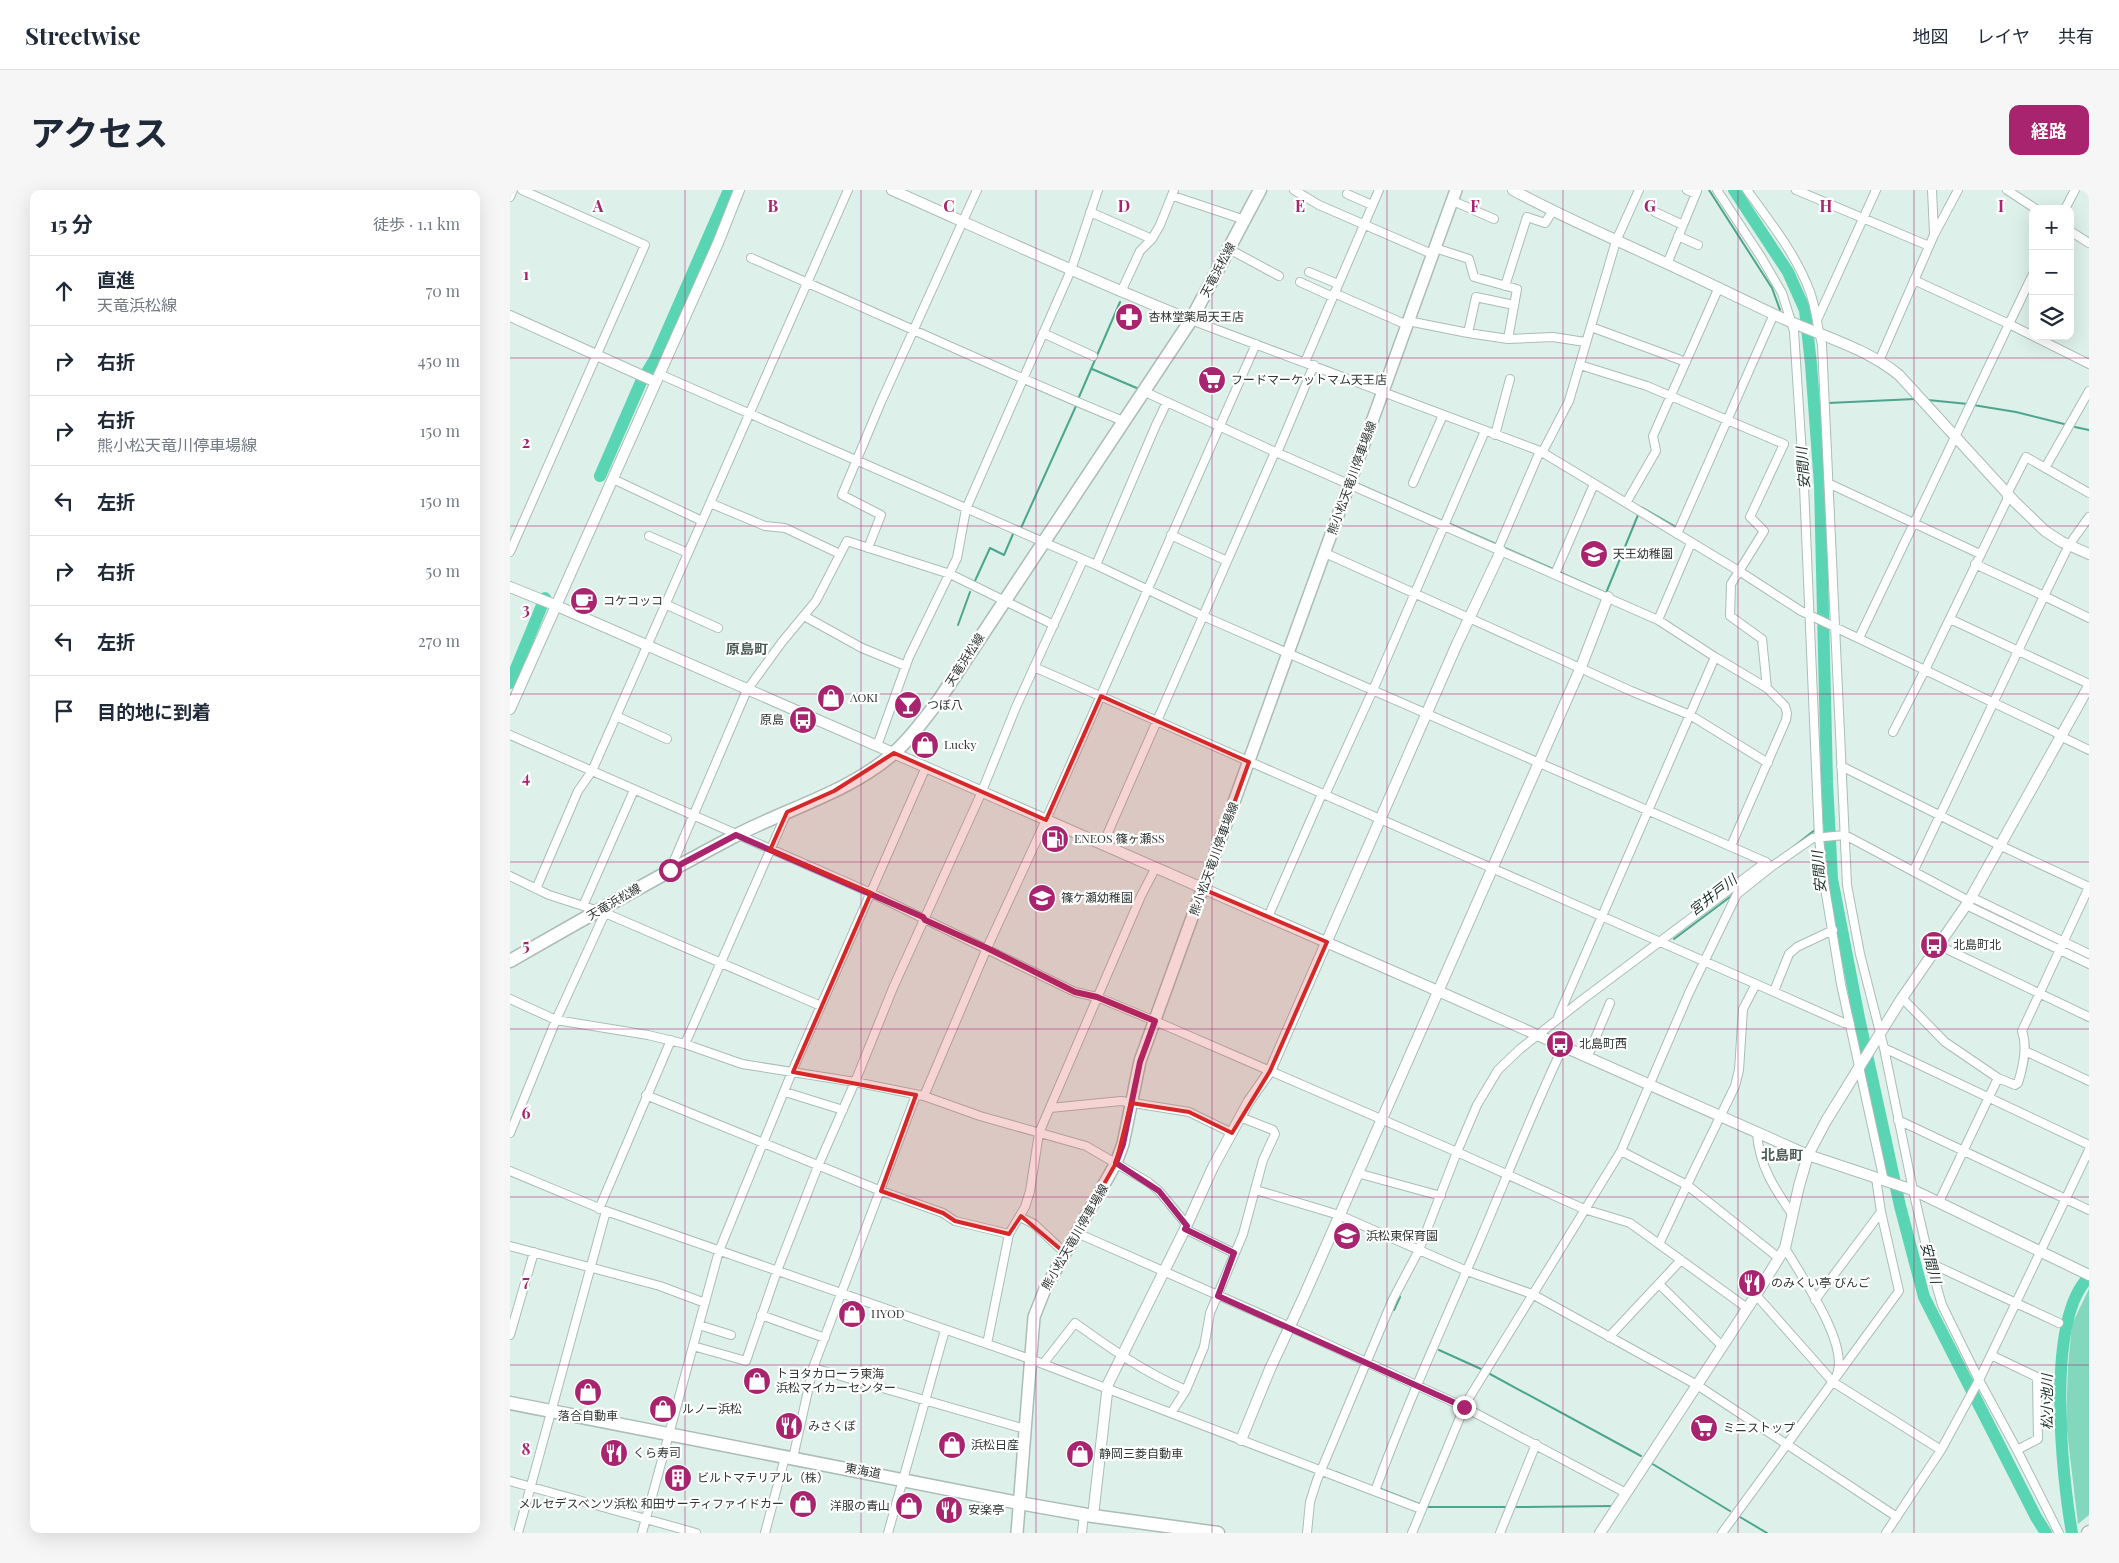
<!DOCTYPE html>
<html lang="ja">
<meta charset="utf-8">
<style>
:root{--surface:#fff;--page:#f6f6f7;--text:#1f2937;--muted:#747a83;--line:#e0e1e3;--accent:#a9246e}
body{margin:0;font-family:"Playfair Display","Noto Sans JP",serif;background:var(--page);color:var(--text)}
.controls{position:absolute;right:15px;top:15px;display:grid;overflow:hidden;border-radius:10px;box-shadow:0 5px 20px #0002}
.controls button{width:45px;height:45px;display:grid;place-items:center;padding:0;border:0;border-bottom:1px solid var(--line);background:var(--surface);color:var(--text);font:25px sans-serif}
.stop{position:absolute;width:15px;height:15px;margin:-11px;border:4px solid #a9246e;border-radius:50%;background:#fff}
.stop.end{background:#a9246e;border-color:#fff;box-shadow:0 1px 5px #0008}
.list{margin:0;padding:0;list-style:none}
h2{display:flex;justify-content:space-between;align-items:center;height:65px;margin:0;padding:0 20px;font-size:21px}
h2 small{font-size:16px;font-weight:400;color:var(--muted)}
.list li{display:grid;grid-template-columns:32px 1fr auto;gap:15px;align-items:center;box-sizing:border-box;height:70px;padding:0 20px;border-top:1px solid var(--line)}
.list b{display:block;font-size:19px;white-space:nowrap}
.list p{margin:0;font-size:16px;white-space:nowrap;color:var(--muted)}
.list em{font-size:16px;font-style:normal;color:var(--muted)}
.icon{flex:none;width:28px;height:28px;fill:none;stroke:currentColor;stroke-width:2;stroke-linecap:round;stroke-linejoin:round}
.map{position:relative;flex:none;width:1579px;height:1343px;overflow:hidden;border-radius:10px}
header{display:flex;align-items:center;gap:30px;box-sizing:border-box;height:70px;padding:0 25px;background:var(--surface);border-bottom:1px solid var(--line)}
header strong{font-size:24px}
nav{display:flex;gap:28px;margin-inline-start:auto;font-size:18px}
.intro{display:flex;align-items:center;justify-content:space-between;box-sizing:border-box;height:120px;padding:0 30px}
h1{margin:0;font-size:35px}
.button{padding:12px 22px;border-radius:10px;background:var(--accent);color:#fff;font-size:18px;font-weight:700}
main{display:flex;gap:30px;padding:0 30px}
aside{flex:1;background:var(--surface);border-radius:10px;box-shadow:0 5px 20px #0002}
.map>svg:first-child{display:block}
.green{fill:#82d7bd}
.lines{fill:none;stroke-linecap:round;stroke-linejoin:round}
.stream{stroke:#4ca58d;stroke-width:2}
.river{stroke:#59d5b3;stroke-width:12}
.minor-casing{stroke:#abbdb6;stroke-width:10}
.tertiary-casing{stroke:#abbdb6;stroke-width:12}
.secondary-casing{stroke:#abbdb6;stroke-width:14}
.primary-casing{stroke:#abbdb6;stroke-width:15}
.trunk-casing{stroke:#abbdb6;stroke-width:15}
.minor{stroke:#fff;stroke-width:8}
.tertiary{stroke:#fff;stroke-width:10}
.secondary{stroke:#fff;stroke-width:11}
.primary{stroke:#fff;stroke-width:12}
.trunk{stroke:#fff;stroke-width:12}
.route{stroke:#a9246e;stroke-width:6}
.marked{fill:#d62828;fill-opacity:0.2;stroke:#d62828;stroke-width:4;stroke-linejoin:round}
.grid{fill:none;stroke:#a9246e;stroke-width:1;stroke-opacity:0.55}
.labels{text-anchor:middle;stroke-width:4.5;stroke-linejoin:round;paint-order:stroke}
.street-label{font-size:12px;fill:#2f3633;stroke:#fff}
.poi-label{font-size:12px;fill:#2f3633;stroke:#fff;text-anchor:start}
.water-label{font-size:14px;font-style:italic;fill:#1c312b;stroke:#fff}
.neighbourhood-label{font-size:14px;font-weight:bold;fill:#4b5b55;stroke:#fff}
.grid-label{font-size:16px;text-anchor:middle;font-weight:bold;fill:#a9246e;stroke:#fff;stroke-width:4.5;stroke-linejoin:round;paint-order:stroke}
</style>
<header>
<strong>Streetwise</strong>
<nav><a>地図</a><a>レイヤ</a><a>共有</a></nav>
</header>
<div class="intro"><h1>アクセス</h1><a class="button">経路</a></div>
<main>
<aside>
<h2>15 分<small>徒歩 · 1.1 km</small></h2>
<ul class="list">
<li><svg class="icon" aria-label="ahead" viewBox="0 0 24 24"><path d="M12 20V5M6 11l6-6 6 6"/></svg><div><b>直進</b><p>天竜浜松線</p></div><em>70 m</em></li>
<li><svg class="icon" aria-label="right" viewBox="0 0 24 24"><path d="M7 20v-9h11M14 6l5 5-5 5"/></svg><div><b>右折</b></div><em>450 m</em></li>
<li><svg class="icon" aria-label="right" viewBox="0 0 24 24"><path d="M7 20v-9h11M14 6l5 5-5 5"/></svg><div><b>右折</b><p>熊小松天竜川停車場線</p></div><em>150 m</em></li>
<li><svg class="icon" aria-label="left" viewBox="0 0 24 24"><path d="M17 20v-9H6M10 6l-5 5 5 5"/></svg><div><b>左折</b></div><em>150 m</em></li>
<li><svg class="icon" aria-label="right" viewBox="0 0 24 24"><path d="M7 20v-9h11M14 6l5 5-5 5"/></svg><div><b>右折</b></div><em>50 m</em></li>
<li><svg class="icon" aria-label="left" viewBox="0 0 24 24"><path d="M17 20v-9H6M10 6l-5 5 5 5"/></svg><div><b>左折</b></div><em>270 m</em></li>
<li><svg class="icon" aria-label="arrive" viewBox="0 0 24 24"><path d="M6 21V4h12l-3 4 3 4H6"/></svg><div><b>目的地に到着</b></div></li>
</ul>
</aside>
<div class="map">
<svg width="1579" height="1343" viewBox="0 0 1579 1343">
<rect width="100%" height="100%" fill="#ddf0e9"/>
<!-- green -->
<path class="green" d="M1579 1099V1325L1568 1334 1556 1233 1558 1177 1562 1134Z"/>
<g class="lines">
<!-- stream -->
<path class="stream" d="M1199 0 1262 98 1270 120
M582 179 629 199
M569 207 610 112
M1418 210 1458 214
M1318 213 1405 209
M1304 214H1312
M1463 215 1506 222 1554 234
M1565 237 1579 240
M846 293 932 331
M1131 317 1166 337
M938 333 986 354
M511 338 566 216
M995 358 1043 379
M1049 382 1096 403 1128 325
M464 393 480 358 494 365 503 344
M448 435 460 402
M1311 635 1319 628
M1282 658 1306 639
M1164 749 1224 704
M884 1120 890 1107
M929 1160 971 1179
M980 1184 1131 1266
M1141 1273 1220 1321
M826 1282 840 1288
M871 1299 909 1314
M917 1317H997
M1005 1317 1104 1316
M1230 1327 1257 1343"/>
<!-- river -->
<path class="river" d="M1224 0 1278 82 1295 120 1301 174 1310 295 1317 592 1322 689 1349 828 1390 1016 1414 1107 1526 1327 1536 1343
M90 286 131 192 145 169 219 0
M0 493 35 408
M1562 1343C1552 1286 1535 1129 1579 1087"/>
<!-- minor casing -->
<g class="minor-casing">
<path id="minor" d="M784 0 809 15 922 64
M1177 0 1186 4
M1207 0 1251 67 1272 103 1284 141 1294 296 1309 648 1314 692 1331 794 1374 991
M1237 0C1260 32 1286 64 1300 102 1306 118 1307 137 1312 154L1337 695 1350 764 1374 858 1403 1000 1420 1073 1432 1115 1469 1190 1507 1260 1549 1343
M1286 0 1419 56
M1422 0 1424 43
M1497 0 1526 19
M837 4 862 15
M663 6 735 30
M0 7 3 0
M943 11 984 29
M1555 19 1565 0
M580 22 642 49
M1145 22 1173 35
M1560 41 1579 53
M1168 46 1188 55
M925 58 959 69 964 87 1007 99 998 149
M719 59 769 86
M241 68C366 122 488 180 613 231
M1157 74 1187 1
M799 82 828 94
M1523 84 1499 134 1523 146
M790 92 823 107
M995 96 1017 27 1035 33 1042 22
M611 102 630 61 642 49 650 35 664 0
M824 103 897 135
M681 130 1030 261 1229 381 1291 421 1545 542 1550 546 1579 560
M1307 130 1366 0
M898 131 958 143 998 149 1043 147 1075 152
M1081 137 1176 172
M533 143 583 166
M958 143 966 107 1004 115
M1523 146 1579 174
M1369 171 1424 45 1448 0
M795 172 869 0
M1070 175 1137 196 1274 254 1240 327 1254 341 1221 394 1220 426 1252 449 1257 498
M149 184 586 375 693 426 1256 672
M633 201 761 260 1148 430 1205 467 1257 498 1275 516 1277 523 1276 530 1221 656
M985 245 1000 189
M767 263 804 175
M1032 263 1059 211 1106 51 1129 0
M1535 278 1579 201
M103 289 192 331
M903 293 933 225
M1320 294 1470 364
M200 313 255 336 275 338 330 364
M1116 313 1146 261 1143 246 1209 97
M1579 327 1559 355 1534 406 1579 428
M1167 344 1264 124
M661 345 717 371
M139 346 178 363
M358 358 371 325 332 305 371 212 467 0
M988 359 1030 261
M0 362 135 55 12 0
M815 363 1121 501 1180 525 1258 573
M586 375 646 235 657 212
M1045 384 1084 294
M155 414 208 438
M294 426 352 458 396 476
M1440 429 1579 494
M1148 430 1181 353
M1349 448 1499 134 1404 90
M524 477 1246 794
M106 526 157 549
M1383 542 1415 480 1497 310V304L1516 267 1579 303
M0 545 361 703 565 802 587 807 645 831 947 962 1074 1019 1120 1033 1237 1118
M367 556 399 467 447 368 456 319 561 80 588 0
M1331 576 1489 655 1579 697 1512 841C1518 857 1513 877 1508 893L1505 895 1488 888 1429 1012
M815 605 863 500 975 241
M593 654 765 262
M160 680 237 500 272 452 306 411 337 351 440 384 544 435
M1404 680 1534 406 1465 374
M0 686 39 705 95 723 311 816
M26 699 68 601 82 581 338 0
M1461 707 1579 764
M1456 715 1579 774
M73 716 124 600
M758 727 812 604
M1428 755 1579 827
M1264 801 1279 764 1287 757 1323 740
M1392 808 1435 852 1488 888
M0 809 46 830 138 845 175 854 232 874 345 892 414 906 470 926 576 956 638 992 649 1001 677 1035
M1048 827 1205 467
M175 854 277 622
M1374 858 1579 955
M1515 861 1579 891
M1077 868 1100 813
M275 902 333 920
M136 905 371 1001 433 1023 445 1031 499 1044
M414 906 477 758 536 630 746 154
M540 918 611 911 679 922 722 943
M1388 930 1579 1020
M0 943 46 830 95 723
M1247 943C1249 975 1264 998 1282 1024
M1111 961 1177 995 1149 1054
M0 981 96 1021 520 1169 911 1319
M847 983 931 1006
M746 1000 829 1025 957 1081 1022 1104 1187 1195 1387 1327
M89 1019 161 850
M510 1027 524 1034 555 1063
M675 1039 724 1063
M567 1043 780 1137 954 1217 1116 1303
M0 1056 150 1096 195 1113
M1275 1058C1291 1086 1339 1153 1327 1184
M1269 1068 1177 995 1225 896 1229 880 1233 819 1246 794 1334 833 1340 834
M1420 1073 1549 1133
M1149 1094 1212 1156
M1246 1105 1323 1192 1431 1260
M1305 1110 1371 1022
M251 1125 315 1148
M189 1135 221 1145
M0 1145 24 1062
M1099 1147 1171 1070
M477 1154 499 1044 515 1017 520 1001 529 943 631 706 646 677
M183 1156 236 1171 267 1081 308 976 345 892 383 798 470 606 506 517 573 370
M1481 1165 1527 1187 1528 1249 1507 1260
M533 1174 565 1133C600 1158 635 1183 676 1200L661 1223
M303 1178 515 1239
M676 1200 694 1157 700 1123 733 1044 753 970 765 944 763 940 730 927
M283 1268 303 1178 406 905
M0 1291 186 1343
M865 1301C895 1219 931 1140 966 1059 995 992 1021 924 1053 857
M8 1343 96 1021
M132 1343 209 1061 284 877 416 577
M255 1343 275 1267
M378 1343 435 1140
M572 1343 574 1324
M797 1343 800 1312 807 1290 883 1109 909 1060 947 962 967 915 988 880 1010 859 1072 810 1256 672 1261 677 1303 648 1335 645 1459 711
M902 1343 956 1213 1111 961 1179 803 1227 704 1261 677
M990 1343 1026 1254
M1212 1343 1389 1101 1371 1022 1366 988
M1376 1343 1431 1260 1469 1190 1579 960"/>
</g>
<!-- tertiary casing -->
<g class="tertiary-casing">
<path id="tertiary" d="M382 0C481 44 580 90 681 130
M1003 0C1050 26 1098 46 1147 69 1189 88 1231 109 1274 129 1312 146 1356 158 1389 185L1505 312 1535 341 1552 352 1579 364
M0 126 146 192
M0 397 47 416 928 801 1298 965 1403 1000 1579 1085
M0 519 208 53 229 0
M731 1250 760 1179 794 1106 1071 477 1098 407
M583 1326 598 1194 675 1039 703 977 739 911 760 881 947 454 991 361
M1090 1343 1246 1105 1275 1058 1289 996 1298 965 1316 931 1392 808 1459 711 1579 496"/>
</g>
<!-- secondary casing -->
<g class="secondary-casing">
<path id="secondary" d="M507 1343 524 1127 535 1099 606 973 613 954 630 871 946 0"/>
</g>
<!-- primary casing -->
<g class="primary-casing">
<path id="primary" d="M0 771C73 729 147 687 221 648 275 619 339 603 385 562 402 547 415 528 429 510L681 130 750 0
M1578 1343 1579 1342"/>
</g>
<!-- trunk casing -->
<g class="trunk-casing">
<path id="trunk" d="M0 1213 509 1313 583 1326 708 1343"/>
</g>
<!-- minor -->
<use href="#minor" class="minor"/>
<!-- tertiary -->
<use href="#tertiary" class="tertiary"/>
<!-- secondary -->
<use href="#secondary" class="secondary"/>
<!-- primary -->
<use href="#primary" class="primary"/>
<!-- trunk -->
<use href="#trunk" class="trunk"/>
</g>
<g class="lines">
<!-- route -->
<path class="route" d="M160 680 226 645 413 727 415 730 477 758 565 802 587 807 645 831 630 872 613 954 606 973 649 1001 677 1036 675 1039 724 1063 708 1106 954 1217"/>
</g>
<!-- marked area -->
<path class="marked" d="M591 506 739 572 693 699 817 752 760 881 722 943 679 922 621 913 606 973 555 1063 511 1026 499 1044 445 1031 433 1023 371 1001 406 905 283 882 361 703 260 660 277 622 324 601 384 563 536 630Z"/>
<!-- grid -->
<path class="grid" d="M175 0V1343M351 0V1343M526 0V1343M702 0V1343M877 0V1343M1053 0V1343M1228 0V1343M1404 0V1343M0 168H1579M0 336H1579M0 504H1579M0 672H1579M0 839H1579M0 1007H1579M0 1175H1579"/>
<!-- icons -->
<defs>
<g id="pharmacy-disc" transform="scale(1.4375)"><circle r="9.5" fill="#a9246e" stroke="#fff"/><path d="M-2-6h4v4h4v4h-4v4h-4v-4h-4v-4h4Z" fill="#fff"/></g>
<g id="supermarket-disc" transform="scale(1.4375)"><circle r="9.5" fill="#a9246e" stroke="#fff"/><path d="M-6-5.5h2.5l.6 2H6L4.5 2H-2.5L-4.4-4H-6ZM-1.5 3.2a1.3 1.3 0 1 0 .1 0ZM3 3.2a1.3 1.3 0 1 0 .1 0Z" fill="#fff"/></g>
<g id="school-disc" transform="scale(1.4375)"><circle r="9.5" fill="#a9246e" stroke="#fff"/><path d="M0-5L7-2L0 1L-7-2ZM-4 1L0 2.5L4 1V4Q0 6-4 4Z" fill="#fff"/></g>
<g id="cafe-disc" transform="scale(1.4375)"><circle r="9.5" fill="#a9246e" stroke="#fff"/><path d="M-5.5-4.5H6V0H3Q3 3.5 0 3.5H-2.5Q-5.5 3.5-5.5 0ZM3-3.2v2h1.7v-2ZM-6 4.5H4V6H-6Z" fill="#fff"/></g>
<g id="shop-disc" transform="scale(1.4375)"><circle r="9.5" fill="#a9246e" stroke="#fff"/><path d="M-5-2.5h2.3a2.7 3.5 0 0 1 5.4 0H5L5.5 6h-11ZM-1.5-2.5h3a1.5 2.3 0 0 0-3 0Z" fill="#fff"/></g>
<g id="bar-disc" transform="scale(1.4375)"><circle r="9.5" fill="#a9246e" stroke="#fff"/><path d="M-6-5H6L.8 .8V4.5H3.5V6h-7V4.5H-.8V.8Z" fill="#fff"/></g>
<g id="bus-disc" transform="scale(1.4375)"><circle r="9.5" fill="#a9246e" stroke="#fff"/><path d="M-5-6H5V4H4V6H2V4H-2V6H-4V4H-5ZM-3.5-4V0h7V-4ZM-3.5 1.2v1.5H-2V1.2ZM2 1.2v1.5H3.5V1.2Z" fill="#fff"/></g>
<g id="fuel-disc" transform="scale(1.4375)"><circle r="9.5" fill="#a9246e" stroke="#fff"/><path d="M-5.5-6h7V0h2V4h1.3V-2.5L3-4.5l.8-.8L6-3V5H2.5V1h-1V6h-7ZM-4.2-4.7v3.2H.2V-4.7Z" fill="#fff"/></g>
<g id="restaurant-disc" transform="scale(1.4375)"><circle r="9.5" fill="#a9246e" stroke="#fff"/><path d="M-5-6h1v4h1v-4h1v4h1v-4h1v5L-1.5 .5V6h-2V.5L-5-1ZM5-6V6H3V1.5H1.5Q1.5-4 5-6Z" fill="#fff"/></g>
<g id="building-disc" transform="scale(1.4375)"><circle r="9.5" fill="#a9246e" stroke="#fff"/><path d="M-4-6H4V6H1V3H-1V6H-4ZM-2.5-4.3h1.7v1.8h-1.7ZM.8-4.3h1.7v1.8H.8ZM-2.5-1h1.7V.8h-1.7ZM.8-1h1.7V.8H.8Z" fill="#fff"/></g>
</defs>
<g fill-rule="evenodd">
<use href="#pharmacy-disc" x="619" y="127"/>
<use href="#supermarket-disc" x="702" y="190"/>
<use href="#school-disc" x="1084" y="364"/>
<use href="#cafe-disc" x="74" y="411"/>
<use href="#shop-disc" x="321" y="508"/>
<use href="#bar-disc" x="398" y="515"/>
<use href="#bus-disc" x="293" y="530"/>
<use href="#shop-disc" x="415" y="555"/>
<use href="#fuel-disc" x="545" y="649"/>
<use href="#school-disc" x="532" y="708"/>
<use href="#bus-disc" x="1424" y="755"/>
<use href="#bus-disc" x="1050" y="854"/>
<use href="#school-disc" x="837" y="1046"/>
<use href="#restaurant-disc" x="1242" y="1093"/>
<use href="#shop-disc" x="342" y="1124"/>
<use href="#shop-disc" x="247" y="1191"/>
<use href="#shop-disc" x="78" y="1202"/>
<use href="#shop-disc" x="153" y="1219"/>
<use href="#restaurant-disc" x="279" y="1236"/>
<use href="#supermarket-disc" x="1194" y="1238"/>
<use href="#shop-disc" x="442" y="1255"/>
<use href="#restaurant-disc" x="104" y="1263"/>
<use href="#shop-disc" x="570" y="1264"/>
<use href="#building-disc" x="168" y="1288"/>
<use href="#shop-disc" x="293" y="1314"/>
<use href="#shop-disc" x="399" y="1316"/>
<use href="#restaurant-disc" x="439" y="1320"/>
</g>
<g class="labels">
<!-- street labels -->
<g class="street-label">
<text transform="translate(708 80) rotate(-62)" y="4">天竜浜松線</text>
<text transform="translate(842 288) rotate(-70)" y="4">熊小松天竜川停車場線</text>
<text transform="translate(455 470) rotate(-57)" y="4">天竜浜松線</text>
<text transform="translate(704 669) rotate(-70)" y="4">熊小松天竜川停車場線</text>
<text transform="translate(104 712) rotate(-30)" y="4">天竜浜松線</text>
<text transform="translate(565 1047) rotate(-60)" y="4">熊小松天竜川停車場線</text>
<text transform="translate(353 1281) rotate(10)" y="4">東海道</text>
</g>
<!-- poi labels -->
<g class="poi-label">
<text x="638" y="131">杏林堂薬局天王店</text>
<text x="721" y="194">フードマーケットマム天王店</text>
<text x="1103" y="368">天王幼稚園</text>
<text x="93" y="415">コケコッコ</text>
<text x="340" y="512">AOKI</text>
<text x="417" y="519">つぼ八</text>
<text x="274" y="534" text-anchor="end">原島</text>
<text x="434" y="559">Lucky</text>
<text x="564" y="653">ENEOS 篠ヶ瀬SS</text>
<text x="551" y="712">篠ケ瀬幼稚園</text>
<text x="1443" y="759">北島町北</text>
<text x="1069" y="858">北島町西</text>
<text x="856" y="1050">浜松東保育園</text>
<text x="1261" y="1097">のみくい亭 びんご</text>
<text x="361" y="1128">HYOD</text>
<text x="266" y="1188">トヨタカローラ東海<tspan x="266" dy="14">浜松マイカーセンター</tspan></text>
<text x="172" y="1223">ルノー浜松</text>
<text x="78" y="1230" text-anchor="middle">落合自動車</text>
<text x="298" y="1240">みさくぼ</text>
<text x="1213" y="1242">ミニストップ</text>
<text x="461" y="1259">浜松日産</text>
<text x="123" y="1267">くら寿司</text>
<text x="589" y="1268">静岡三菱自動車</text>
<text x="187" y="1292">ビルトマテリアル（株）</text>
<text x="274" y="1318" text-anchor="end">メルセデスベンツ浜松 和田サーティファイドカー</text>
<text x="380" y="1320" text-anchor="end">洋服の青山</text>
<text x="458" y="1324">安楽亭</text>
</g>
<!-- water labels -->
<g class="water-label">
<text transform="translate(1293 278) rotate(-94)" y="5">安間川</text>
<text transform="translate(1309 682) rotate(-95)" y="5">安間川</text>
<text transform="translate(1203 705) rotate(-38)" y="5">宮井戸川</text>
<text transform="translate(1421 1073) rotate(75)" y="5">安間川</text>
<text transform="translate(1537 1212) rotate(-90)" y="5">松小池川</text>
</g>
<!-- neighbourhood labels -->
<g class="neighbourhood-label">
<text x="237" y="464">原島町</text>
<text x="1272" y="970">北島町</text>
</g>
</g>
<g class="grid-label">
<text x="88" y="22">A</text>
<text x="263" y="22">B</text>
<text x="439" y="22">C</text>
<text x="614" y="22">D</text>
<text x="790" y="22">E</text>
<text x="965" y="22">F</text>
<text x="1140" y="22">G</text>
<text x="1316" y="22">H</text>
<text x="1491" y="22">I</text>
<text x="16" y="90">1</text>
<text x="16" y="258">2</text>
<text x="16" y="425">3</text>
<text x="16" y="593">4</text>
<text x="16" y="761">5</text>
<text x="16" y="929">6</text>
<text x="16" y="1097">7</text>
<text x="16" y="1265">8</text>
</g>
</svg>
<div class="controls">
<button>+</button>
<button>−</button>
<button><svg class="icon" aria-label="layers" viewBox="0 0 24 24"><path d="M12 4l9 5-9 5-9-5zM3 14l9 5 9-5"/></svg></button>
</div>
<div class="stop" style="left:160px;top:680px"></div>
<div class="stop end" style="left:954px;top:1217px"></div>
</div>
</main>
